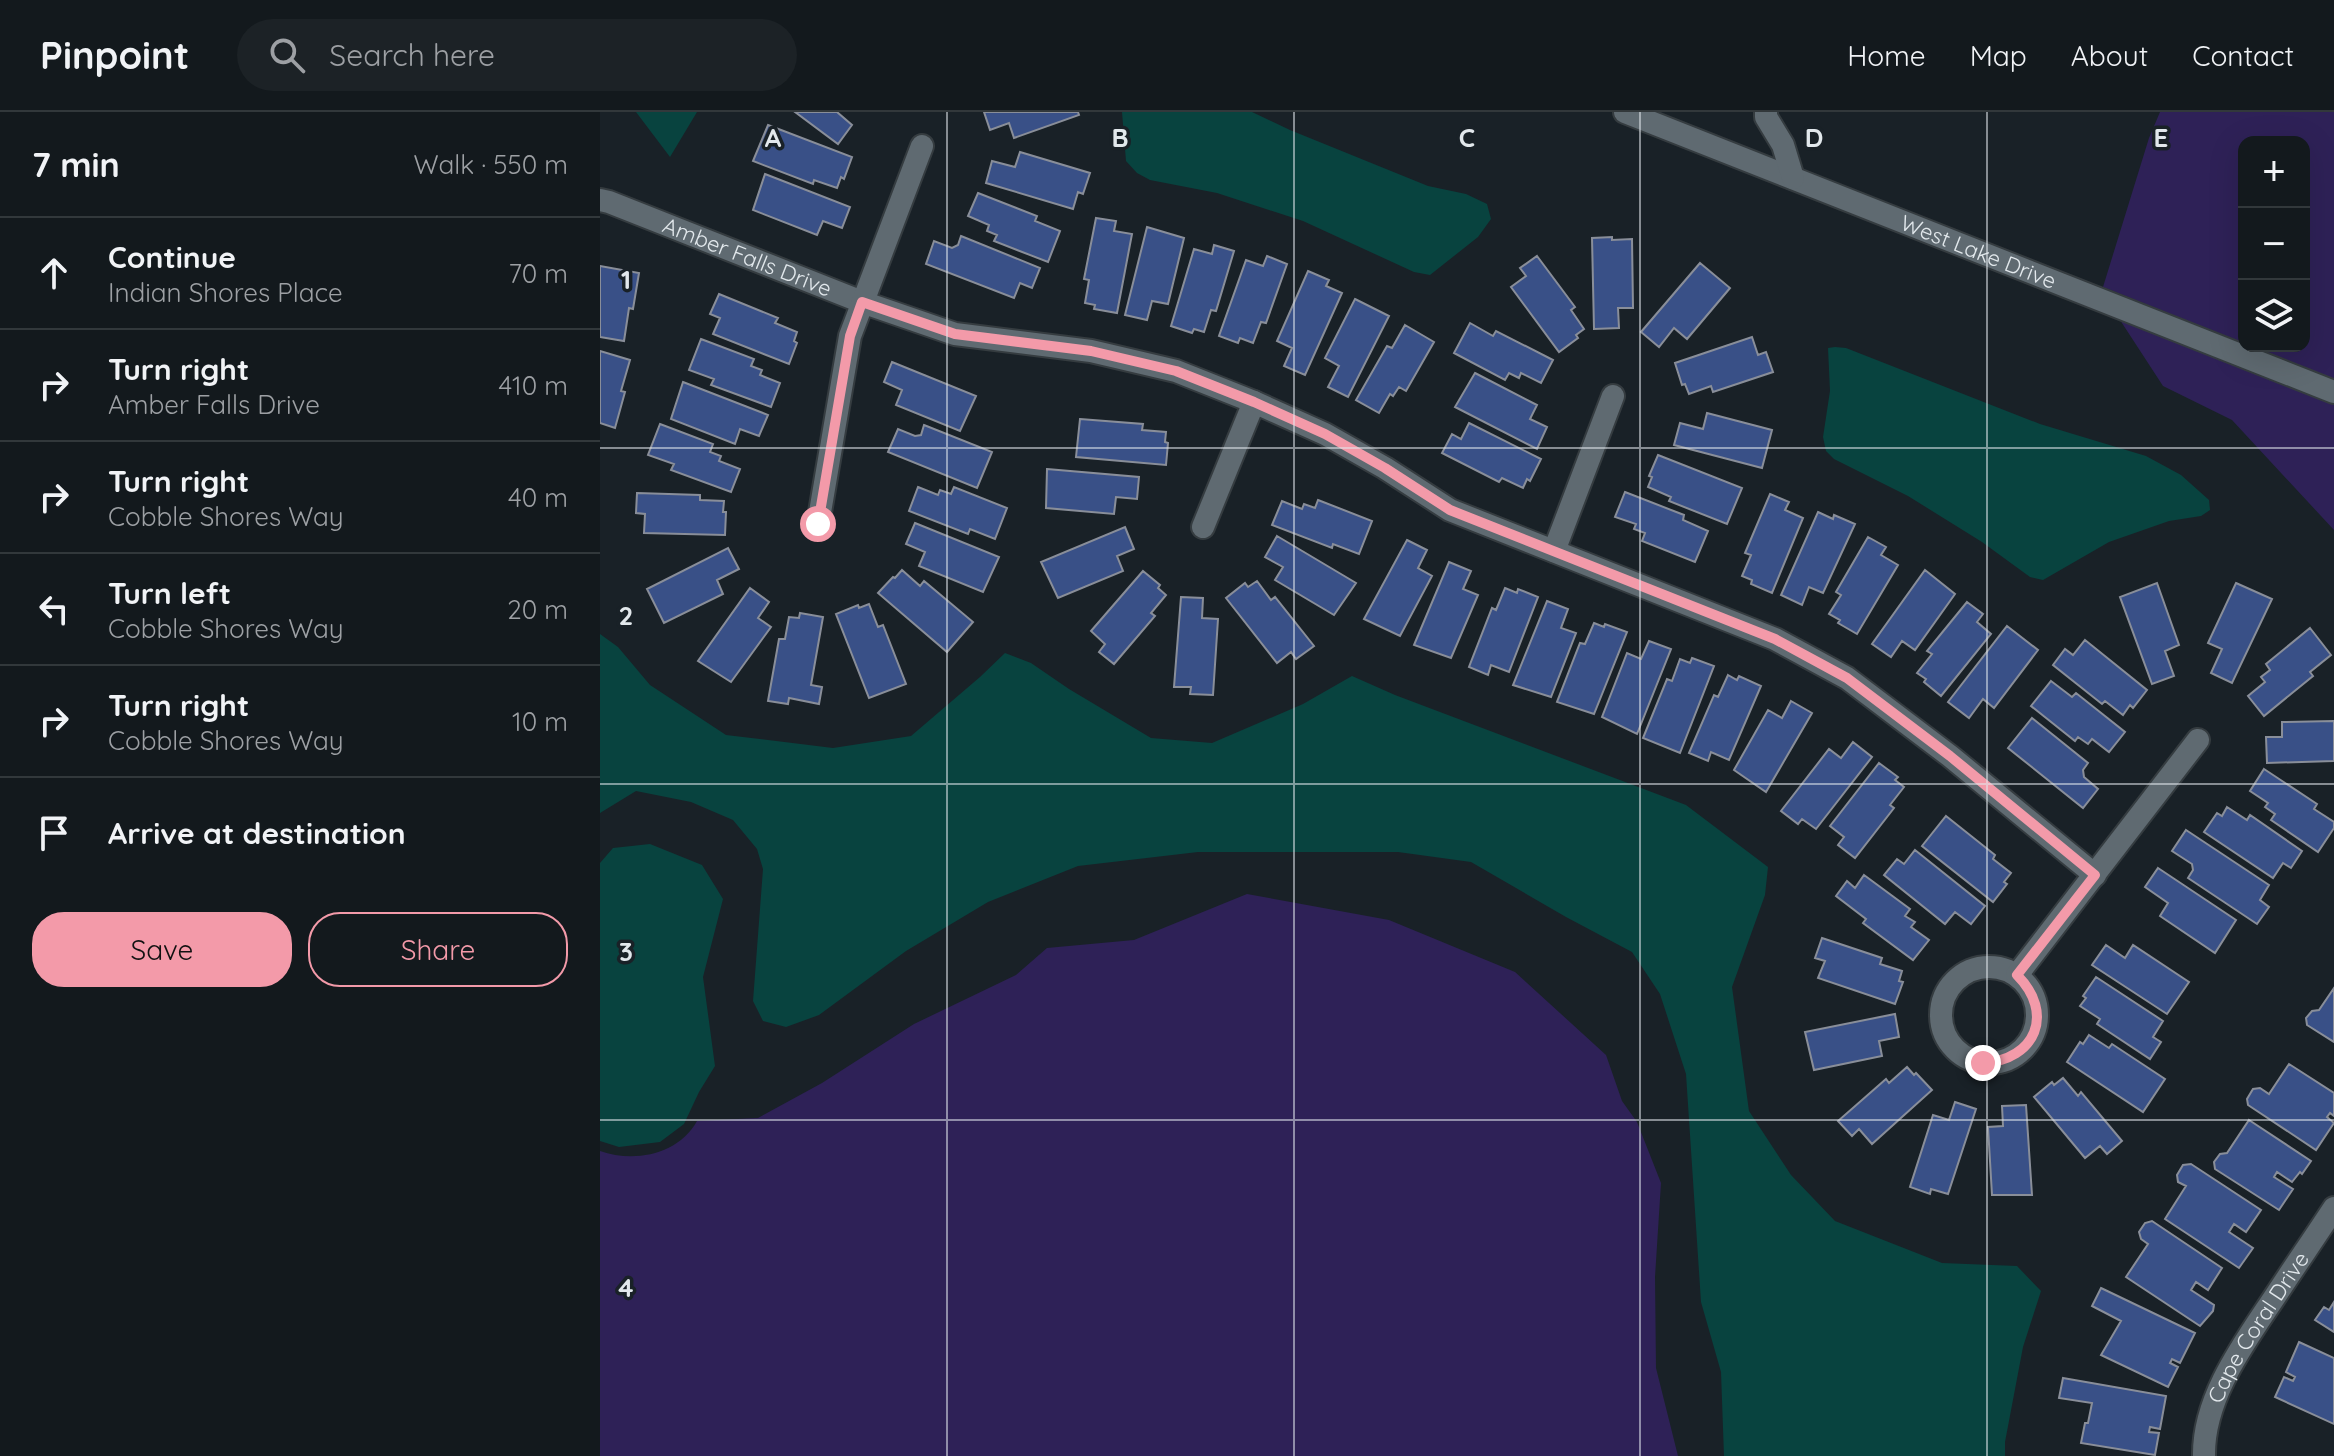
<!DOCTYPE html>
<meta charset="utf-8">
<style>
:root{--surface:#13191d;--page:#1c2226;--text:#f1f3f6;--muted:#9da0a4;--line:#32383b;--accent:#f39aa9}
body{margin:0;font-family:Quicksand,sans-serif;background:var(--page);color:var(--text)}
.controls{position:absolute;right:24px;top:24px;display:grid;overflow:hidden;border-radius:16px;box-shadow:0 8px 32px #0002}
.controls button{width:72px;height:72px;display:grid;place-items:center;padding:0;border:0;border-bottom:2px solid var(--line);background:var(--surface);color:var(--text);font:40px sans-serif}
.stop{position:absolute;width:24px;height:24px;margin:-18px;border:6px solid #f39aa9;border-radius:50%;background:#fff}
.stop.end{background:#f39aa9;border-color:#fff;box-shadow:0 2px 8px #0008}
.list{margin:0;padding:0;list-style:none}
h2{display:flex;justify-content:space-between;align-items:center;height:104px;margin:0;padding:0 32px;font-size:34px}
h2 small{font-size:26px;font-weight:400;color:var(--muted)}
.list li{display:grid;grid-template-columns:52px 1fr auto;gap:24px;align-items:center;box-sizing:border-box;height:112px;padding:0 32px;border-top:2px solid var(--line)}
.list b{display:block;font-size:30px;white-space:nowrap}
.list p{margin:0;font-size:26px;white-space:nowrap;color:var(--muted)}
.list em{font-size:26px;font-style:normal;color:var(--muted)}
.actions{display:flex;gap:16px;padding:24px 32px}
.actions a{flex:1;padding:18px 0;border:2px solid var(--accent);border-radius:32px;text-align:center;font-size:28px;color:var(--accent)}
.actions .main{background:var(--accent);color:#111}
.icon{flex:none;width:44px;height:44px;fill:none;stroke:currentColor;stroke-width:2;stroke-linecap:round;stroke-linejoin:round}
.map{position:relative;flex:none;width:1734px;height:1344px;overflow:hidden}
header{display:flex;align-items:center;gap:48px;box-sizing:border-box;height:112px;padding:0 40px;background:var(--surface);border-bottom:2px solid var(--line)}
header strong{font-size:38px}
nav{display:flex;gap:44px;margin-inline-start:auto;font-size:28px}
.search{width:560px;height:72px;background:var(--page);display:flex;align-items:center;gap:20px;box-sizing:border-box;padding:0 28px;border-radius:44px;color:var(--muted);font-size:30px}
main{display:flex}
aside{flex:1;background:var(--surface)}
.map>svg:first-child{display:block}
.green{fill:#2e2157}
.water{fill:#08433f}
.building{fill:#395087;stroke:#898e99;stroke-width:2}
.lines{fill:none;stroke-linecap:round;stroke-linejoin:round}
.minor-casing{stroke:#353c40;stroke-width:26}
.minor{stroke:#5f6a71;stroke-width:22}
.route{stroke:#f39aa9;stroke-width:10}
.grid{fill:none;stroke:#e2e8ec;stroke-width:2;stroke-opacity:0.55}
.labels{text-anchor:middle;stroke-width:7;stroke-linejoin:round;paint-order:stroke}
.street-label{font-size:22px;fill:#e2e8ec;stroke:#192127}
.grid-label{font-size:26px;text-anchor:middle;font-weight:bold;fill:#e2e8ec;stroke:#192127;stroke-width:7;stroke-linejoin:round;paint-order:stroke}
</style>
<header>
<strong>Pinpoint</strong>
<div class="search"><svg class="icon" aria-label="search" viewBox="0 0 24 24"><circle cx="10" cy="10" r="6"/><path d="M15 15l6 6"/></svg>Search here</div>
<nav><a>Home</a><a>Map</a><a>About</a><a>Contact</a></nav>
</header>
<main>
<aside>
<h2>7 min<small>Walk · 550 m</small></h2>
<ul class="list">
<li><svg class="icon" aria-label="ahead" viewBox="0 0 24 24"><path d="M12 20V5M6 11l6-6 6 6"/></svg><div><b>Continue</b><p>Indian Shores Place</p></div><em>70 m</em></li>
<li><svg class="icon" aria-label="right" viewBox="0 0 24 24"><path d="M7 20v-9h11M14 6l5 5-5 5"/></svg><div><b>Turn right</b><p>Amber Falls Drive</p></div><em>410 m</em></li>
<li><svg class="icon" aria-label="right" viewBox="0 0 24 24"><path d="M7 20v-9h11M14 6l5 5-5 5"/></svg><div><b>Turn right</b><p>Cobble Shores Way</p></div><em>40 m</em></li>
<li><svg class="icon" aria-label="left" viewBox="0 0 24 24"><path d="M17 20v-9H6M10 6l-5 5 5 5"/></svg><div><b>Turn left</b><p>Cobble Shores Way</p></div><em>20 m</em></li>
<li><svg class="icon" aria-label="right" viewBox="0 0 24 24"><path d="M7 20v-9h11M14 6l5 5-5 5"/></svg><div><b>Turn right</b><p>Cobble Shores Way</p></div><em>10 m</em></li>
<li><svg class="icon" aria-label="arrive" viewBox="0 0 24 24"><path d="M6 21V4h12l-3 4 3 4H6"/></svg><div><b>Arrive at destination</b></div></li>
</ul>
<div class="actions"><a class="main">Save</a><a>Share</a></div>
</aside>
<div class="map">
<svg width="1734" height="1344" viewBox="0 0 1734 1344">
<rect width="100%" height="100%" fill="#192127"/>
<!-- green -->
<path class="green" d="M1560 0H1734V267L1652 234H1704V30H1644V231L1503 175 1549 26Z
M1520 208 1734 292V418L1632 308 1563 274Z
M647 782 789 808 915 860 1006 943 1022 989 1037 1010 1061 1071 1055 1165 1056 1256 1078 1344H0V1039C34 1051 78 1043 97 1009L158 1006 222 971 314 912 416 863 447 836 534 828Z"/>
<!-- water -->
<path class="water" d="M36 0H97L70 45Z
M522 0H652L690 18 828 74 866 82 887 92 891 107 878 125 830 163 814 160 703 109 617 81 550 68 537 61 526 49Z
M1235 235 1246 236 1440 312 1546 344 1581 363 1609 388 1610 398 1601 404 1569 409 1509 430 1443 468 1430 465 1382 430 1308 384 1234 347 1226 339 1223 325 1230 279 1228 236Z
M0 522 18 535 50 573 126 623 233 636 311 624 380 565 405 541 431 551 469 577 551 626 612 631 703 592 752 564 795 583 1086 693 1168 755 1165 783 1132 875 1149 999 1191 1063 1235 1109 1342 1151 1417 1154 1441 1179 1423 1235 1405 1330V1344H1124L1121 1260 1101 1190 1086 962 1060 882 1032 840 966 805 871 750 798 740H598L478 754 388 790 306 839 219 903 186 915 163 909 153 889 163 757 157 737 133 708 91 690 36 679 0 701Z
M50 732 102 753 123 787 103 865 115 954 99 980 84 1012 60 1030 19 1035 0 1029V751L13 736Z"/>
<!-- building -->
<path class="building" d="M195 0H237L252 13 238 32Z
M384 0H478L479 3 414 26 409 11 390 18Z
M168 13 252 45 244 67 241 65 237 76 214 68 213 72 153 49Z
M420 40 490 61 483 82 478 80 473 97 386 71 392 49 415 55Z
M165 62 250 95 242 116 223 109 217 123 153 98Z
M378 81 437 104 435 109 460 119 448 150 394 129 397 123 387 119 389 113 368 104Z
M496 106 516 109 514 119 532 122 517 201 494 197 495 193 485 191 489 168 484 167Z
M547 115 584 126 568 192 552 189 547 208 525 203Z
M361 124 440 156 432 176 420 171 414 186 326 152 334 129 352 136 358 133Z
M1012 125V128L1032 127 1033 196H1018L1019 216 994 217 992 126Z
M614 133 634 139 616 199 611 198 604 220 594 217 592 221 571 214 594 137 612 142Z
M667 144 687 152 666 211 661 210 653 231 640 226 638 231 619 224 646 148 663 154Z
M937 144 975 195 971 198 984 217 976 223 978 226 959 240 911 175 926 164 920 156Z
M1100 151 1130 176 1087 227 1074 216 1059 235 1041 220Z
M0 154 39 161 33 197 29 196 24 229 0 225Z
M708 159 729 168 726 174 742 181 705 263 684 254 692 236 677 229Z
M119 182 178 206 175 211 197 220 194 229 197 231 189 252 113 222 120 206 110 202Z
M755 187 789 204 748 285 728 275 739 254 725 246Z
M870 211 893 224 896 219 953 248 941 271 921 261 919 266 909 261 905 268 854 241Z
M805 213 834 230 806 279 799 275 793 284 790 282 779 301 756 288 787 234 792 236Z
M1152 225 1158 243 1166 240 1173 260 1113 280 1111 274 1089 282 1085 272 1082 273 1075 251Z
M101 227 154 247 151 254 162 258 160 263 180 271 171 295 111 273 114 267 89 258Z
M0 239 30 248 21 279 25 280 15 316 0 311Z
M292 250 376 284 360 319 296 293 302 278 284 270Z
M875 261 937 293 930 307 947 315 937 337 855 295Z
M83 270 168 303 159 324 140 317 135 332 71 307Z
M1107 301 1172 318 1162 356 1074 333 1080 311 1103 317Z
M480 307 543 312 542 318 566 320 565 330 568 331 566 353 476 345Z
M869 311 941 347 930 369 927 367 923 376 902 366 899 370 842 341 852 322 861 327Z
M60 312 113 332 110 340 121 344 119 349 140 357 131 380 71 358 74 352 48 343Z
M324 313 392 340 377 376 288 340 298 317 315 324 321 323Z
M1058 343 1142 376 1127 412 1069 389 1071 385 1048 375 1052 365 1049 364Z
M447 357 539 365 537 387 516 385 514 402 446 396Z
M318 375 338 383 340 378 351 382 354 375 407 396 395 427 370 417 368 422 309 399Z
M1025 380 1084 403 1083 408 1108 419 1095 450 1042 429 1045 421 1034 417 1036 412 1015 405Z
M37 381 100 383V388L124 389 123 400H126L125 423 44 421 45 402 36 401Z
M1170 382 1189 390 1185 398 1203 406 1172 481 1151 472 1152 468 1142 464 1151 443 1145 441Z
M718 388 772 409 759 442 733 432 732 436 672 413 682 389 702 397 704 392 715 396Z
M1218 400 1233 407 1234 403 1255 412 1223 481 1209 475 1202 493 1181 483Z
M315 411 399 445 383 480 319 454 325 440 306 432Z
M525 415 534 437 517 444 523 459 458 486 441 450Z
M677 424 756 471 734 503 675 468 683 455 665 445Z
M1268 425 1286 435 1281 443 1298 453 1257 522 1238 511 1240 508 1229 502 1241 483 1236 480Z
M807 428 827 438 818 456 832 464 800 524 764 507Z
M128 436 139 457 117 468 123 482 64 511 47 477Z
M849 450 871 459 863 477 878 483 851 546 814 533Z
M302 458 320 474 324 469 373 510 347 540 278 481 293 465 295 466Z
M1325 458 1355 482 1315 538 1302 529 1291 545 1272 532Z
M543 459 560 473 558 476 566 483 551 501 555 504 514 552 499 540 505 532 491 519Z
M657 469 671 488 675 485 714 534 696 547 691 540 677 551 626 486 645 471 648 475Z
M1557 471 1579 533 1565 539 1574 564 1552 572 1520 485Z
M1636 471 1672 487 1632 571 1611 561 1622 537 1608 531Z
M150 476 169 490 158 506 171 515 131 570 98 549Z
M905 476 917 481 918 477 938 485 909 560 891 553 888 563 869 555 892 496 896 498Z
M581 485 603 486 602 506 618 507 613 583 590 582 591 575H574Z
M947 489 968 497 961 516 976 521 951 585 913 573Z
M1367 490 1383 502 1377 510 1391 522 1341 584 1324 570 1326 567 1317 561 1332 542 1327 539Z
M269 492 278 515 283 513 306 572 269 586 236 502 258 493 259 496Z
M200 501 223 505 211 573 222 575 219 592 189 586 188 592 168 589 179 527H185L189 505 199 506Z
M994 511 1004 515 1005 512 1027 520 994 602 957 590 980 531 985 532Z
M1407 514 1438 538 1394 596 1383 587 1369 606 1348 590Z
M1710 516 1731 543 1710 560 1713 564 1664 604 1648 584 1665 570 1661 565 1670 558 1666 552Z
M1485 528 1547 578 1533 596 1530 593 1523 603 1505 589 1502 592 1453 553 1465 537 1473 543Z
M1049 529 1071 537 1037 622 1002 605 1027 541 1041 547Z
M1092 546 1114 554 1080 641 1043 626 1067 567 1072 569 1080 547 1090 551Z
M1128 563 1137 568 1139 564 1161 574 1129 648 1111 640 1108 649 1089 641 1114 583 1118 585Z
M1451 569 1472 585 1476 581 1525 620 1509 640 1492 627 1488 632 1478 625 1475 629 1431 594Z
M1191 589 1212 601 1166 680 1134 658 1168 598 1182 606Z
M1432 606 1488 651 1483 658 1484 665 1498 677 1483 696 1408 636Z
M1734 609V649L1667 651 1666 625H1682V610Z
M1253 630 1272 645 1216 717 1202 707 1198 712 1181 699 1229 637 1241 646Z
M1279 651 1298 665 1295 668 1304 675 1290 693 1294 696 1255 746 1238 733 1244 725 1230 714Z
M1664 657 1717 692 1714 697 1734 710V716L1718 740 1671 708 1675 702 1665 695 1668 691 1650 679Z
M1627 695 1647 708 1650 703 1702 739 1691 756 1683 751 1673 766 1604 720 1617 701 1622 704Z
M1346 704 1395 743 1393 747 1411 761 1404 770 1407 772 1393 790 1322 734Z
M1586 718 1669 773 1660 788 1669 795 1657 812 1588 766 1593 758 1592 752 1572 739Z
M1315 738 1385 794 1371 812 1355 800 1345 812 1284 763 1297 747 1304 752Z
M1558 756 1636 808 1615 841 1560 804 1568 791 1545 775Z
M1264 763 1310 797 1305 804 1315 810 1311 815 1329 828 1313 848 1263 811 1266 807 1236 784 1247 769 1255 776Z
M1222 826 1282 846 1280 852 1302 859 1299 869 1303 870 1295 892 1218 866 1225 849 1215 846Z
M1506 833 1525 846 1533 833 1589 870 1567 902 1492 853Z
M1496 865 1563 909 1553 925 1561 930 1550 947 1497 912 1500 907 1480 894 1486 886 1483 884Z
M1734 876V930L1707 913 1706 906 1712 899 1719 898Z
M1295 902 1299 925 1279 929 1282 944 1214 958 1205 920Z
M1489 923 1509 936 1512 932 1565 967 1543 1000 1467 950 1480 930 1483 932Z
M1689 952 1734 981V1004L1730 1001 1727 1005 1734 1011 1716 1038 1648 993 1647 987 1653 977 1660 976 1669 982Z
M1307 955 1314 963 1316 961 1332 978 1272 1032 1259 1017 1252 1024 1238 1009 1286 967 1289 971Z
M1463 966 1478 984 1481 980 1522 1029 1507 1042 1500 1034 1485 1046 1434 985 1452 970 1454 973Z
M1355 990 1376 997 1348 1082 1331 1077 1330 1082 1310 1075 1333 1003 1349 1008Z
M1426 993 1432 1083H1392L1388 1015 1403 1014 1402 994Z
M1649 1008 1711 1049 1702 1062 1700 1060 1692 1070 1677 1060 1674 1065 1693 1077 1679 1098 1615 1057 1614 1050 1620 1042 1627 1041Z
M1591 1052 1661 1098 1646 1120 1634 1112 1629 1120 1653 1136 1639 1156 1565 1107 1586 1074 1578 1070 1577 1063 1583 1053Z
M1552 1109 1622 1156 1608 1178 1596 1170 1591 1178 1614 1193 1613 1199 1600 1214 1526 1165 1548 1132 1541 1127 1539 1120 1545 1111Z
M1501 1176 1595 1221 1580 1251 1572 1247 1570 1251 1578 1255 1568 1275 1501 1243 1521 1209 1492 1194Z
M1734 1190V1220L1715 1208 1724 1195 1729 1198Z
M1699 1230 1734 1246V1312L1675 1285 1684 1265 1693 1269 1695 1265 1686 1260Z
M1463 1266 1566 1284 1560 1317 1550 1315 1549 1320 1559 1321 1555 1343 1481 1331 1485 1311H1488L1492 1291 1459 1286Z"/>
<g class="lines">
<!-- minor casing -->
<g class="minor-casing">
<g id="minor">
<path id="s1" d="M1025 0 1734 280"/>
<path d="M1166 0V5L1183 33 1193 66"/>
<path id="s2" d="M0 88 9 90 262 190 355 222 491 239 576 259 654 290 725 322 785 356 850 398 1175 527 1247 566 1350 644 1495 763"/>
<path d="M218 412 250 224 322 34"/>
<path d="M603 415 654 290"/>
<path d="M954 439 1013 284"/>
<circle cx="1389" cy="903" r="48"/>
<path d="M1417 863 1598 628"/>
<path id="s3" d="M1604 1344C1603 1285 1645 1230 1676 1183 1695 1154 1715 1125 1734 1096"/>
</g>
</g>
<!-- minor -->
<use href="#minor" class="minor"/>
</g>
<g class="lines">
<!-- route -->
<path class="route" d="M218 412 250 224 262 190 355 222 491 239 576 259 654 290 725 322 785 356 850 398 1175 527 1247 566 1350 644 1495 763 1417 863C1455 901 1436 948 1383 951"/>
</g>
<!-- grid -->
<path class="grid" d="M347 0V1344M694 0V1344M1040 0V1344M1387 0V1344M0 336H1734M0 672H1734M0 1008H1734"/>
<g class="labels">
<!-- street labels -->
<g class="street-label">
<text dy="8" stroke="none"><textPath href="#s1" startOffset="380">West Lake Drive</textPath></text>
<text dy="8" stroke="none"><textPath href="#s2" startOffset="158">Amber Falls Drive</textPath></text>
<text dy="8" stroke="none"><textPath href="#s3" startOffset="142">Cape Coral Drive</textPath></text>
</g>
</g>
<g class="grid-label">
<text x="173" y="35">A</text>
<text x="520" y="35">B</text>
<text x="867" y="35">C</text>
<text x="1214" y="35">D</text>
<text x="1561" y="35">E</text>
<text x="26" y="177">1</text>
<text x="26" y="513">2</text>
<text x="26" y="849">3</text>
<text x="26" y="1185">4</text>
</g>
</svg>
<div class="controls">
<button>+</button>
<button>−</button>
<button><svg class="icon" aria-label="layers" viewBox="0 0 24 24"><path d="M12 4l9 5-9 5-9-5zM3 14l9 5 9-5"/></svg></button>
</div>
<div class="stop" style="left:218px;top:412px"></div>
<div class="stop end" style="left:1383px;top:951px"></div>
</div>
</main>
